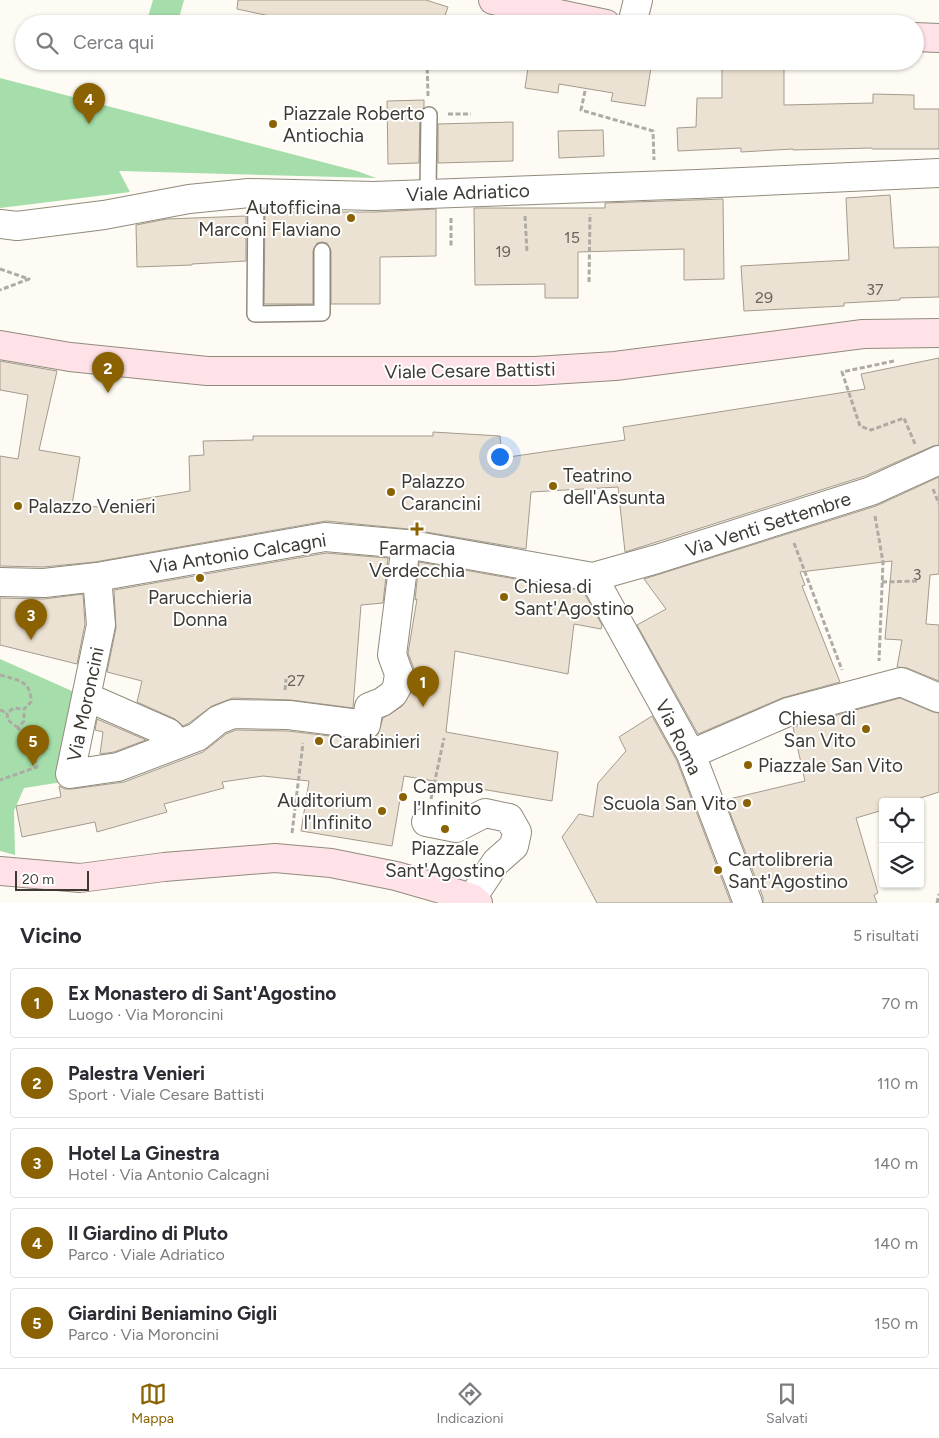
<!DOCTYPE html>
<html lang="it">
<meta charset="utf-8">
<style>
:root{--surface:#fff;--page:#f7f7f7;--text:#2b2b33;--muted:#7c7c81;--line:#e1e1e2;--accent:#8a6201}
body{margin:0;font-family:Figtree,sans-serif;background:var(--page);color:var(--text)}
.controls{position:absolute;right:15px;bottom:15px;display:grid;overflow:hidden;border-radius:5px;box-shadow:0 1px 4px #0004}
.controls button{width:45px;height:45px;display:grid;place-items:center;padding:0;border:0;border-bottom:1px solid var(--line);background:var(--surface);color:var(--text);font:25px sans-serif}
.scale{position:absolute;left:15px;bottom:12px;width:74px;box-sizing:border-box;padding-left:5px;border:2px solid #3d3a34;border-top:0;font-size:14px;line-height:18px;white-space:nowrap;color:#3d3a34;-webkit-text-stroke:4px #fff;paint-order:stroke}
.you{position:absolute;left:499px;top:456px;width:18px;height:18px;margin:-12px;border:4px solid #fff;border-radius:50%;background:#1a73e8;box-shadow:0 0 0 8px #1a73e833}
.badge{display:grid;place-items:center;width:32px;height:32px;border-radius:50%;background:var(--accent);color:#fff;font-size:16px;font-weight:700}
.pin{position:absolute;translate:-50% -41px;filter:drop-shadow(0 1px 2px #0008)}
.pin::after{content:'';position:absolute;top:26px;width:18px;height:15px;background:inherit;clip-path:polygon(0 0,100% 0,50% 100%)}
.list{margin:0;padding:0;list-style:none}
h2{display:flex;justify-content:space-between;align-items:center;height:65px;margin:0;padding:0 20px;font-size:21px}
h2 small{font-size:16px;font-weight:400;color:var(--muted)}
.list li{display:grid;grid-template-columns:32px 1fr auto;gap:15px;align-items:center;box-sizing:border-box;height:70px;margin:0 10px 10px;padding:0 10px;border:1px solid var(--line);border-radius:5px}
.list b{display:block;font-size:19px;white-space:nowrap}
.list p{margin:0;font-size:16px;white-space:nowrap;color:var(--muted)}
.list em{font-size:16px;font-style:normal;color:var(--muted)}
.icon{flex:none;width:28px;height:28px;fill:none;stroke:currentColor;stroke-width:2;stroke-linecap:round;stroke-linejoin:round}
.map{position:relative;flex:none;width:939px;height:903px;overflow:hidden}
.search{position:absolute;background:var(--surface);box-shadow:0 1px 4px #0004;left:15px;right:15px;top:15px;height:55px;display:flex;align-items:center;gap:12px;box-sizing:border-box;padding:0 18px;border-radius:28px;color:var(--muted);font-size:19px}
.sheet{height:465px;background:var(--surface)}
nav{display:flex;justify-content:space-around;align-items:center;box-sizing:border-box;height:70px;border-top:1px solid var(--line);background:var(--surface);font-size:14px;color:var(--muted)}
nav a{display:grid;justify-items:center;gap:2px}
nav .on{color:var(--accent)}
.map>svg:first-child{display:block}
.green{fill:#a5deaa}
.building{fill:#ece2d3;stroke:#a39b8c}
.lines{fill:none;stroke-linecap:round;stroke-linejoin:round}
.lane-casing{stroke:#918b7c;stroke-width:18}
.street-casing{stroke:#918b7c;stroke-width:30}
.secondary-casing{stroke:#918b7c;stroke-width:30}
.path{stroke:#aeaba4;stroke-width:3;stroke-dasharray:5 2.5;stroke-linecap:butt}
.lane{stroke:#fff;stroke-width:15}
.street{stroke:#fff;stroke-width:28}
.secondary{stroke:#ffe2e7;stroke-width:28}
.poi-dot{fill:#8a6201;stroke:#fff;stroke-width:2}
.labels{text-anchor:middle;stroke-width:4;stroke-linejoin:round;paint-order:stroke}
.number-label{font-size:16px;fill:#69645c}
.poi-label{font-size:19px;fill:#3d3a34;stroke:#fff;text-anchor:start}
.street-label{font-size:19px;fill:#3d3a34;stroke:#fff}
</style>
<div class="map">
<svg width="939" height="903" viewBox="0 0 939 903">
<rect width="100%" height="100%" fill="#fefbf4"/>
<!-- green -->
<path class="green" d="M153 0H184L179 18 162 24H146Z
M0 78 357 171 376 178 119 171 130 192 0 208Z
M0 659 81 695 63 782 24 788 14 811 15 855 0 851Z"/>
<!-- building -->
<path class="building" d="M238 0H426L448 7 442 24H386L363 16 361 24H307L237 9Z
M529 61H652L645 106 611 101 613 93 559 84 558 93 525 88Z
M722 61H784V105L873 103V94L914 95V109H939V149H872V148L793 150V149L741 152V148L678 151 677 128 696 127 697 98H722Z
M424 100V107L420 115 419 163 388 164 387 101Z
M513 122V161L438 163V124Z
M603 130 604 156 559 158 558 131Z
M890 195 894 248 939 247V297L900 298V300L844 303V306L744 311 741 266 849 260 846 198Z
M723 199 724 279 684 280V249L578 252V298H545V284L475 285 474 208H605V203Z
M436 209V256L380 257V304H331V251L327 243 322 242 317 243 313 251V304H264L265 212H375Z
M246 216V261L192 264V265L137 267 136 225 167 219Z
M939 358V445L933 446 865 476 625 552 618 487 531 492 526 549 408 529 326 521 95 562 43 567 0 566V456L18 459 28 395 0 390V361L57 371 39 450 80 457 72 505 139 510 137 500 190 491 189 456 204 455 203 441 253 440V436H433V432L500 436 502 458 625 440 623 427 865 389 861 374Z
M939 477V574L930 575 926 624 939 625V681L907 668 897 667 902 640 885 639 892 561 800 572 805 585 802 586 840 682 782 698 698 734 637 625 666 609 644 579 876 506Z
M326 553 388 558 383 603 361 605 353 708 291 700 233 698 212 706 189 723 183 726 175 719 137 702 142 681 107 672 116 628 114 590Z
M419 562 583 591 602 625 601 629 574 624 568 674 455 651 446 732 558 752 552 801 404 776 392 846 301 831 309 781 263 776 222 782 224 788 164 804 167 812 97 832 95 822 22 837 16 806 61 797 59 786 65 789H72L124 782 203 752 226 734 236 730 288 731 364 740 372 739 378 734 383 718 402 706 412 690 414 669 408 653 417 599 415 600Z
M83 594 85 624 77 664 0 645V598L44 599Z
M900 698 933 712 939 713V792L908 802H883V810L856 818 878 893 874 895 877 903H763V897L725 800 805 781 793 727Z
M652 716 677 761 731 903H597L562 837 579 814 593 817 598 783 626 751 619 737Z
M97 719 146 740 114 752 100 754 103 732 95 730Z"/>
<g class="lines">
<!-- lane casing -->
<g class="lane-casing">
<path id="lane" d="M256 193 255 314 322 313V251
M428 193 429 115"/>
</g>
<!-- street casing -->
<g class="street-casing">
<path id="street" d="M632 24 638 0
M0 224 17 226 104 215 189 199 249 193 374 196 697 184 939 173
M97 577 101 625 70 774 118 767 197 737 218 720 233 714 289 715 366 725 369 707 382 702 393 694 397 687 399 674 392 655 406 544
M593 577 691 754 748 903
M0 582 44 583 97 577 325 537 406 544 593 577 657 559 871 491 939 460
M87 697 169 733 178 744
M691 754 788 712 901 682 939 698
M426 822 456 828 485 813 509 818 517 832 514 846 496 862 472 898"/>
</g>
<!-- secondary casing -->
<g class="secondary-casing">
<path id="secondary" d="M493 0 606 24
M915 37 939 38
M0 345 70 357 207 371H535L615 366 863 334 939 333
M0 871 80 878 164 867 275 858 331 863 396 876 472 898 478 903"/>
</g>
<!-- path -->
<path class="path" d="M427 61 428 96
M585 91 581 110 653 131 654 160
M448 114H471
M525 216 527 252
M451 218V246
M0 269 29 279 0 290
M589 282 590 214
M894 361 842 372 860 426 871 430 904 418 915 444
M933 489 939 504
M875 516 883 562 879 661
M794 543 842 670
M882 582 918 581
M0 675C17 680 31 680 31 702L24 709V721L18 728 32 745 37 767 0 780
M285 690 286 679
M0 710 7 713
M18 728 8 720 7 713 14 708 24 709
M32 745 48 748
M431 799 444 738
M292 833 303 743
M937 903 939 894"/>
<!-- lane -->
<use href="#lane" class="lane"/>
<!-- street -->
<use href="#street" class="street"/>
<!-- secondary -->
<use href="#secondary" class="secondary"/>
</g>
<!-- markers -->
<g class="poi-dot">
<circle cx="273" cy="124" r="5"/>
<circle cx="351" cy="218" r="5"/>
<circle cx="553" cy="486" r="5"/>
<circle cx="391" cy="492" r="5"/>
<circle cx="18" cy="506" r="5"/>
<path d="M414.5 521.5h5v5h5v5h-5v5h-5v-5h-5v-5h5z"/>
<circle cx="200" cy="578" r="5"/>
<circle cx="504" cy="597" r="5"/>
<circle cx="866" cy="729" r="5"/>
<circle cx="319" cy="741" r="5"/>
<circle cx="748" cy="765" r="5"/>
<circle cx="403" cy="797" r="5"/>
<circle cx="747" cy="803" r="5"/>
<circle cx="382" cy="811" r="5"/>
<circle cx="445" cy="829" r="5"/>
<circle cx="718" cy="870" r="5"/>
</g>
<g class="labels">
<!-- number labels -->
<g class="number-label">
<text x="572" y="243">15</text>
<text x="503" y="257">19</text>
<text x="875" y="295">37</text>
<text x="764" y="303">29</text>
<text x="917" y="580">3</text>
<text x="296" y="686">27</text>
</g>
<!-- poi labels -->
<g class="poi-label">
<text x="283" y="120">Piazzale Roberto<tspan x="283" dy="22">Antiochia</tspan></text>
<text x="341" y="214" text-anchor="end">Autofficina<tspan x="341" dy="22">Marconi Flaviano</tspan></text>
<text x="563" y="482">Teatrino<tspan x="563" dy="22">dell'Assunta</tspan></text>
<text x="401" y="488">Palazzo<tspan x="401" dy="22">Carancini</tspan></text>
<text x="28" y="513">Palazzo Venieri</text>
<text x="417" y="555" text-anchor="middle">Farmacia<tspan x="417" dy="22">Verdecchia</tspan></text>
<text x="514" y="593">Chiesa di<tspan x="514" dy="22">Sant'Agostino</tspan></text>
<text x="200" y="604" text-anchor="middle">Parucchieria<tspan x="200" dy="22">Donna</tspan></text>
<text x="856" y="725" text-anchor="end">Chiesa di<tspan x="856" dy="22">San Vito</tspan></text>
<text x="329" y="748">Carabinieri</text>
<text x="758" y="772">Piazzale San Vito</text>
<text x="413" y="793">Campus<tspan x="413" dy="22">l'Infinito</tspan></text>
<text x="372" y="807" text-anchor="end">Auditorium<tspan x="372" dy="22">l'Infinito</tspan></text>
<text x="737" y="810" text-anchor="end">Scuola San Vito</text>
<text x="445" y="855" text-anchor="middle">Piazzale<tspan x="445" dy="22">Sant'Agostino</tspan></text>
<text x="728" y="866">Cartolibreria<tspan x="728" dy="22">Sant'Agostino</tspan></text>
</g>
<!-- street labels -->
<g class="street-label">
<text transform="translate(468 192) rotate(-2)" y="7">Viale Adriatico</text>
<text transform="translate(470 370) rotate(-1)" y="7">Viale Cesare Battisti</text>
<text transform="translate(768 524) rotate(-18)" y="7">Via Venti Settembre</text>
<text transform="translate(238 553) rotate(-9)" y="7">Via Antonio Calcagni</text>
<text transform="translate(85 704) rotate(-78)" y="7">Via Moroncini</text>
<text transform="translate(679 737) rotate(64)" y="7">Via Roma</text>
</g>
</g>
</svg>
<div class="controls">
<button><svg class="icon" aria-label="locate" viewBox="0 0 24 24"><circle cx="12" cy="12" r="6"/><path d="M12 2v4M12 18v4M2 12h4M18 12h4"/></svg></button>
<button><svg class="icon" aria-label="layers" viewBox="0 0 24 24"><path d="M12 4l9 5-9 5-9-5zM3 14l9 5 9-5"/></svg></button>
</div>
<div class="scale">20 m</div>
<div class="you"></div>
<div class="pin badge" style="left:423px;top:707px">1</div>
<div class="pin badge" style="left:108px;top:393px">2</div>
<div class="pin badge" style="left:31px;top:640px">3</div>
<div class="pin badge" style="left:89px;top:124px">4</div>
<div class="pin badge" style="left:33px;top:766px">5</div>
<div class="search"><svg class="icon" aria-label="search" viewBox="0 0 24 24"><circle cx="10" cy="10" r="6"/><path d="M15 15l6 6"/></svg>Cerca qui</div>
</div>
<section class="sheet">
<h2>Vicino<small>5 risultati</small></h2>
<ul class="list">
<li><span class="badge">1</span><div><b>Ex Monastero di Sant'Agostino</b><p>Luogo · Via Moroncini</p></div><em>70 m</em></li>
<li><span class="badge">2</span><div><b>Palestra Venieri</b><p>Sport · Viale Cesare Battisti</p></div><em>110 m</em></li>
<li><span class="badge">3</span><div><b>Hotel La Ginestra</b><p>Hotel · Via Antonio Calcagni</p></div><em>140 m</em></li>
<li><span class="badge">4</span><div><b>Il Giardino di Pluto</b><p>Parco · Viale Adriatico</p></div><em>140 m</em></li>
<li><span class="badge">5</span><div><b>Giardini Beniamino Gigli</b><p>Parco · Via Moroncini</p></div><em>150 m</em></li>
</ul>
</section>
<nav>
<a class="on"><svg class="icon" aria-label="map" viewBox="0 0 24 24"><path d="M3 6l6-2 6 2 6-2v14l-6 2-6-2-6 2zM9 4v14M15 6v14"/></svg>Mappa</a>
<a><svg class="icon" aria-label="directions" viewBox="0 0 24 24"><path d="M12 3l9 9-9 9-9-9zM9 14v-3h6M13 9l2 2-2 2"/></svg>Indicazioni</a>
<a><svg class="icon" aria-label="saved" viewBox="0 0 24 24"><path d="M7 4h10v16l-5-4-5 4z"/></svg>Salvati</a>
</nav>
